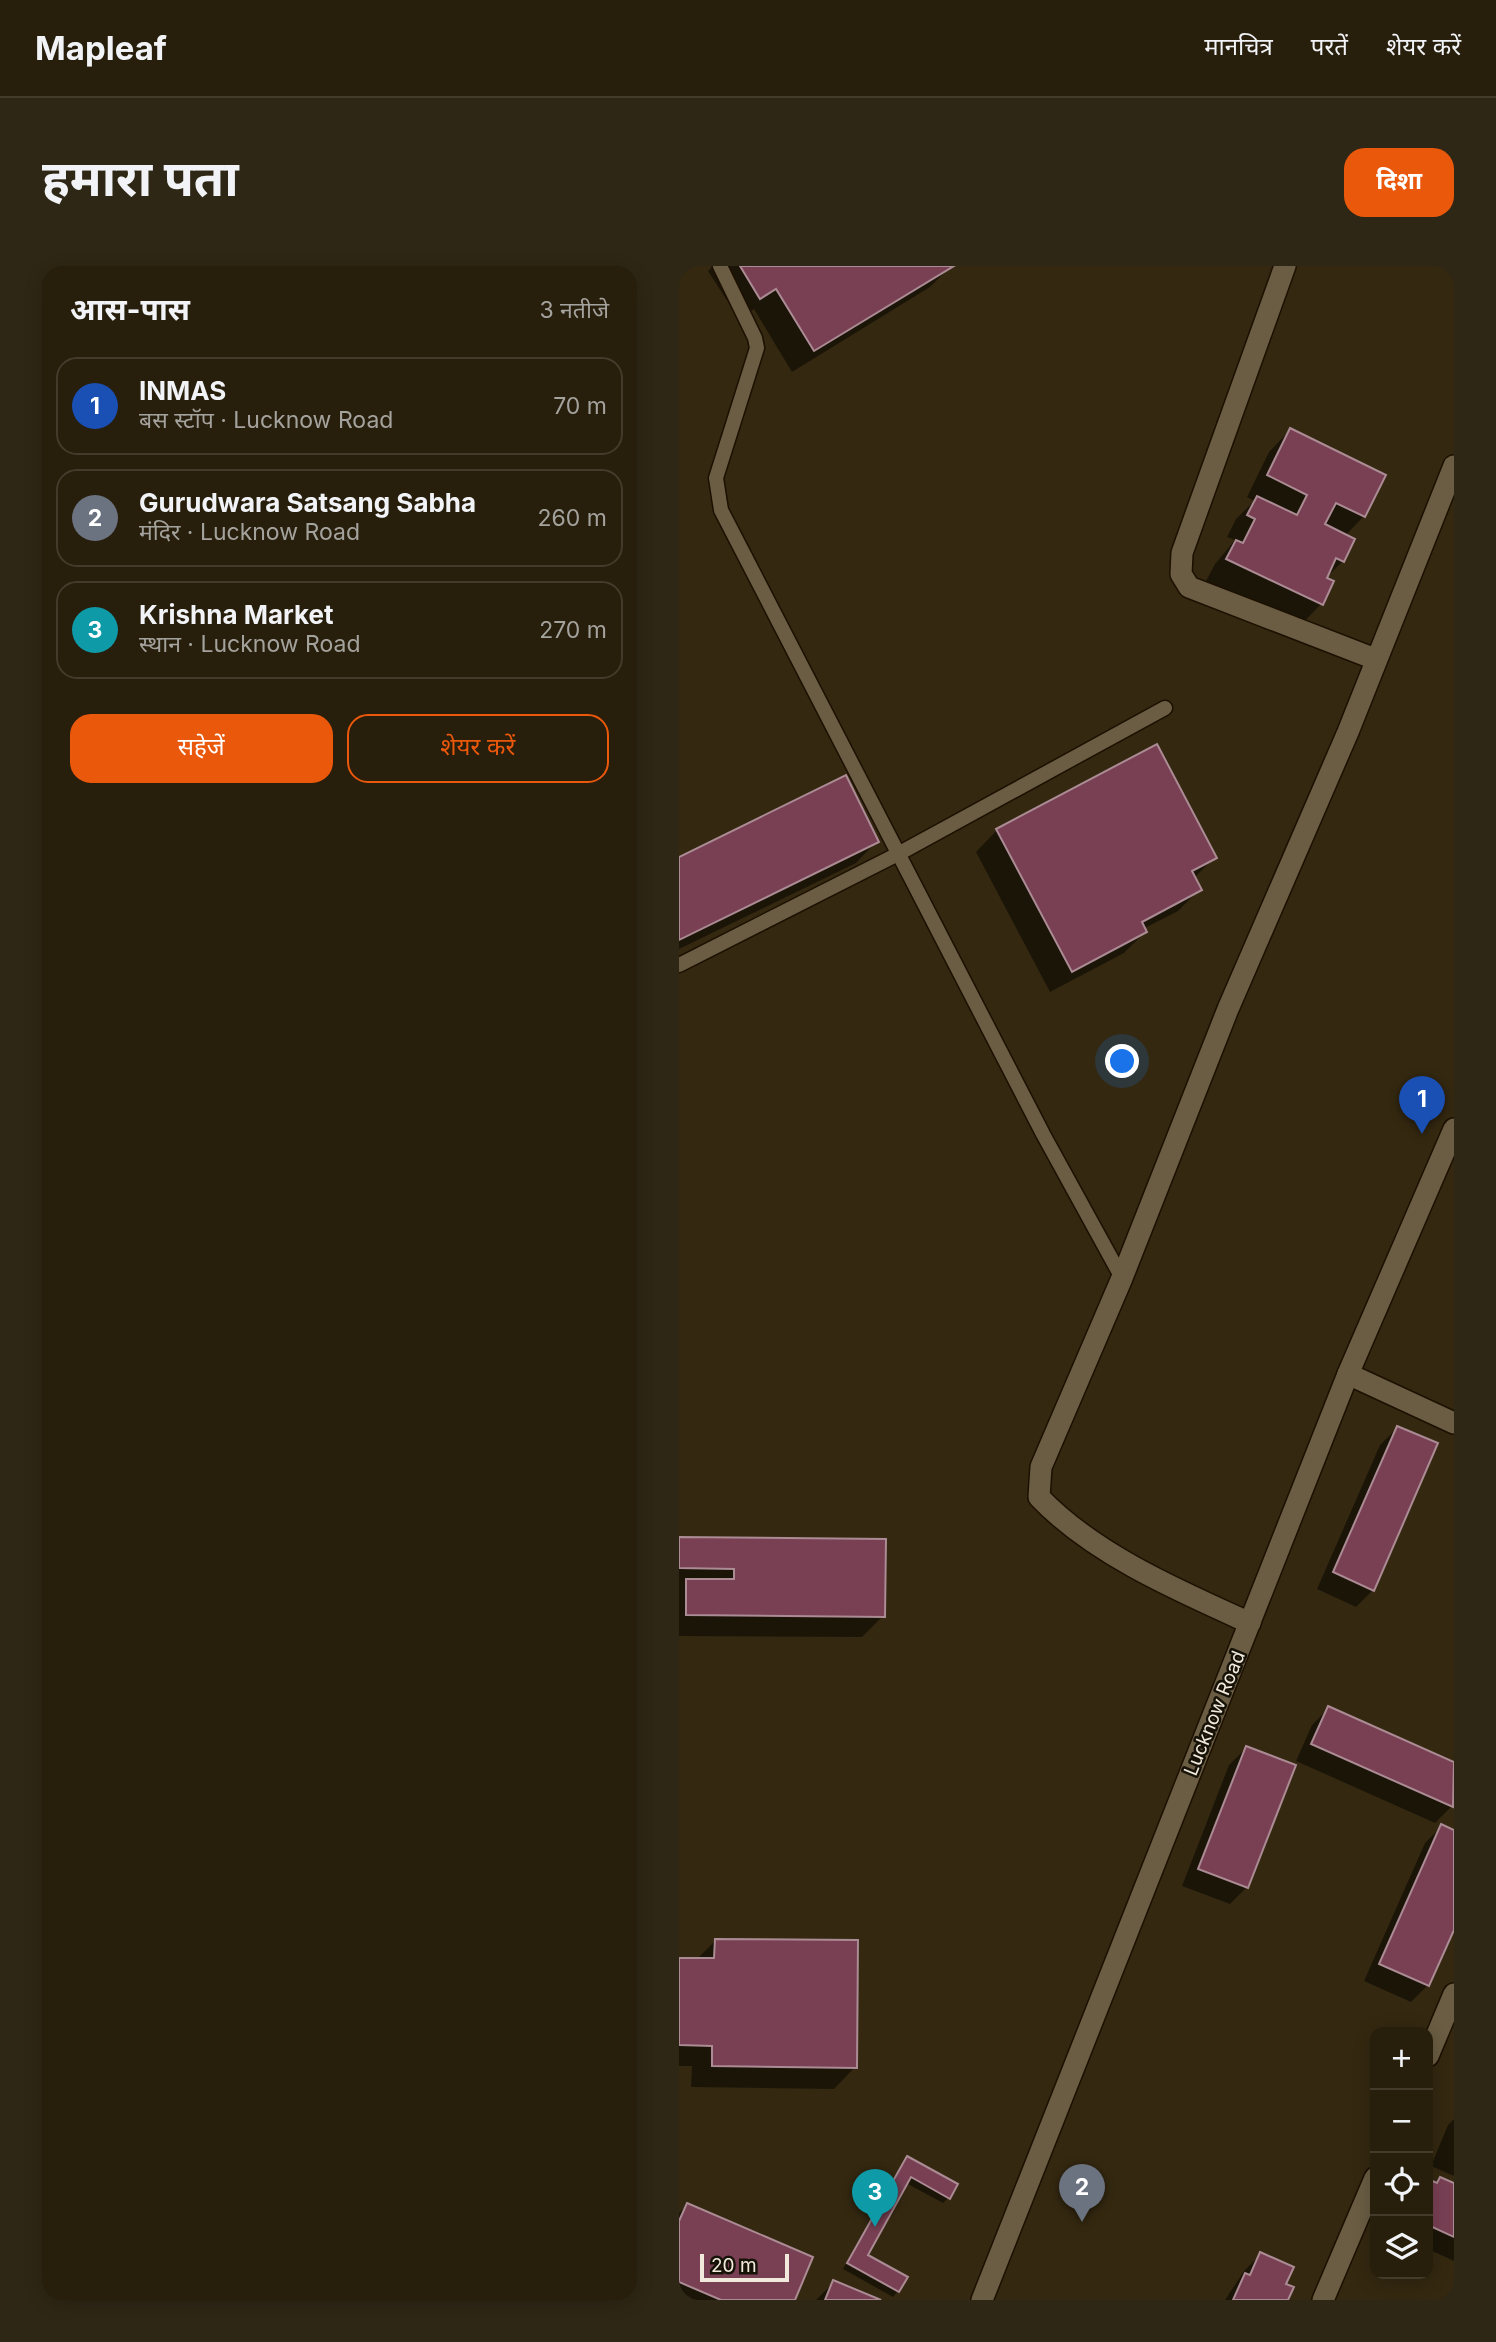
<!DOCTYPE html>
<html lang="hi">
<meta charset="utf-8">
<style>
:root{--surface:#271e0c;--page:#2f2715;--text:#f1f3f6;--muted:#a4a29d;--line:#433c2d;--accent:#ea580c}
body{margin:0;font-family:Inter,"Noto Sans Devanagari",sans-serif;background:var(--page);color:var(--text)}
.controls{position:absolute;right:21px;bottom:21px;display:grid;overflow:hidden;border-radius:14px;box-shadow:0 4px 18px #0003}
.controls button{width:63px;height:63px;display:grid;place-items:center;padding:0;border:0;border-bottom:2px solid var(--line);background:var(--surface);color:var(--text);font:35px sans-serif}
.scale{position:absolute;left:21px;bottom:18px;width:89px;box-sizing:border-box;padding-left:7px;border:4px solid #f1e9db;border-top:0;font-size:19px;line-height:24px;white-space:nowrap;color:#f1e9db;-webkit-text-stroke:5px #171208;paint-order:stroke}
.you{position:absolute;left:444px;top:796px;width:24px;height:24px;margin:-18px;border:5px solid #fff;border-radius:50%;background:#1a73e8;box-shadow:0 0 0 10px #1a73e833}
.badge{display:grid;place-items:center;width:46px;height:46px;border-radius:50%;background:var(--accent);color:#fff;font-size:23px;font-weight:700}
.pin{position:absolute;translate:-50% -58px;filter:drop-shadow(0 2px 4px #0008)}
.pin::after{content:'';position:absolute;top:37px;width:24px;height:21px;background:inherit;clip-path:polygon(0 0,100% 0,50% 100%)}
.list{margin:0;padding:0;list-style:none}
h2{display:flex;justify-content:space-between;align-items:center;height:91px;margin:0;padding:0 28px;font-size:30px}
h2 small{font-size:23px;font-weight:400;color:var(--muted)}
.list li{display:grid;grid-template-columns:46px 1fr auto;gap:21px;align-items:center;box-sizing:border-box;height:98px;margin:0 14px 14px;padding:0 14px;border:2px solid var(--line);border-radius:21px}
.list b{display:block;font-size:26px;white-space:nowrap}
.list p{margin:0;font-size:23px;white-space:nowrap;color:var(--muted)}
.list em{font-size:23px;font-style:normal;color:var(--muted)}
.actions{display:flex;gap:14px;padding:21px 28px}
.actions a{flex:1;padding:16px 0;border:2px solid var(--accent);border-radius:21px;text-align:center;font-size:24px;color:var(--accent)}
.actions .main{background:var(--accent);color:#fff}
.icon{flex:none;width:38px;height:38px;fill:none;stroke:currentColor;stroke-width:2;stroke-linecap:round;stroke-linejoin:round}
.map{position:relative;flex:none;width:775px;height:2034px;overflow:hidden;border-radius:21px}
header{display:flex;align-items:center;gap:42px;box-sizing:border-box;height:98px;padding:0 35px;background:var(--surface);border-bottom:2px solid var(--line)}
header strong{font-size:33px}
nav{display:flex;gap:38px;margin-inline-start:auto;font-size:24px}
.intro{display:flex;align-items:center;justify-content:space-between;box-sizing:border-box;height:168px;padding:0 42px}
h1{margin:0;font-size:49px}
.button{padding:18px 32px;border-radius:21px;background:var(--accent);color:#fff;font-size:24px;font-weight:700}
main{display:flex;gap:42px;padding:0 42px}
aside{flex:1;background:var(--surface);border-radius:21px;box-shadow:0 4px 18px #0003}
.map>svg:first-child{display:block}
.shadow{fill:#0007}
.building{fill:#794054;stroke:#ab8b94;stroke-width:2}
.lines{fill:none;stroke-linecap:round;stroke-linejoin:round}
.service-casing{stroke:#1c1000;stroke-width:17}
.minor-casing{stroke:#1c1000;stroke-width:24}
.tertiary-casing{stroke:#1c1000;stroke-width:24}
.service{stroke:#6a5d43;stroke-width:14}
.minor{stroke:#6a5d43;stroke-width:21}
.tertiary{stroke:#6a5d43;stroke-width:21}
.labels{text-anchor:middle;stroke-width:5;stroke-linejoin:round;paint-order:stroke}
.street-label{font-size:19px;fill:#f1e9db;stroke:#171208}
</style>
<header>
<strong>Mapleaf</strong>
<nav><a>मानचित्र</a><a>परतें</a><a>शेयर करें</a></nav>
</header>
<div class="intro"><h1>हमारा पता</h1><a class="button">दिशा</a></div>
<main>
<aside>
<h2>आस-पास<small>3 नतीजे</small></h2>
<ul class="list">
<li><span class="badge" style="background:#1a4fb4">1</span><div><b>INMAS</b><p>बस स्टॉप · Lucknow Road</p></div><em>70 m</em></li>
<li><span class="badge" style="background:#6b7280">2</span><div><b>Gurudwara Satsang Sabha</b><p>मंदिर · Lucknow Road</p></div><em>260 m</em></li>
<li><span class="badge" style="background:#0f9aa8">3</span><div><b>Krishna Market</b><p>स्थान · Lucknow Road</p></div><em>270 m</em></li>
</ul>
<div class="actions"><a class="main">सहेजें</a><a>शेयर करें</a></div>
</aside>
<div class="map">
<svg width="775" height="2034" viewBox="0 0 775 2034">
<rect width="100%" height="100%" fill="#342810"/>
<!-- shadow -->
<path class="shadow" d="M34 0H272L251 21 113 106 75 43 60 53 29 5Z
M611 164 685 250 666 270 664 295 646 313 653 316 642 338 621 360 527 315 536 298 556 274 548 271 557 253 575 235 568 231 590 186Z
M318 564 536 591 515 612 521 623 499 645 464 663 466 666 445 687 371 726 297 586Z
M198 575 177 597 0 683V593Z
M718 1162 694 1324 677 1341 638 1323 701 1179Z
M0 1273 204 1350 183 1371 0 1370Z
M650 1442 775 1498 773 1540 756 1557 617 1495 633 1459Z
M567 1482 568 1621 551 1638 503 1620 550 1499Z
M762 1561 775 1566V1660L749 1719 732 1736 685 1715 746 1577Z
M37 1674 176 1801 155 1823 12 1821 13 1800H0V1694H17Z
M775 1853V1910L752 1900 769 1859Z
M228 1892 269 1932 264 1937 227 1917 186 1989 219 2025 214 2031 164 2003Z
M762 1913 775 1919V1995L749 1983V1914L757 1918Z
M8 1939 114 2034H0V1947Z
M582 1988 605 2019 607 2034H546L565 2005Z
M155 2016 197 2034H137Z"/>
<!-- building -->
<path class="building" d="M61 0H275L135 85 97 23 81 33Z
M611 162 707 209 686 251 657 237 646 258 676 273 665 296 657 292 648 312 655 315 644 339 547 293 557 274 564 277 576 253 568 249 578 230 618 249 628 229 588 209Z
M478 478 538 592 513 605 523 624 463 656 468 666 393 706 317 563Z
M167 509 200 576 0 674V591Z
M718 1160 759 1177 695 1325 654 1306Z
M0 1271 207 1273 206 1351 7 1349V1313H55V1303L0 1302Z
M649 1440 775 1496 774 1541 632 1478Z
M567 1480 617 1499 569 1622 519 1603Z
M762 1558 775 1564V1664L750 1720 700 1698Z
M36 1673 179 1674 178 1802 33 1800V1780L0 1779V1692H35Z
M228 1890 279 1918 271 1933 232 1911 189 1989 229 2011 220 2026 168 1997Z
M761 1911 775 1917V1971L749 1959V1913L758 1917Z
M8 1937 134 1991 116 2034H42L0 2016V1955Z
M581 1986 615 2001 607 2018 615 2021 609 2034H554L566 2007 571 2009Z
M154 2014 202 2034H146Z"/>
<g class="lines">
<!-- service casing -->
<g class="service-casing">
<path id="service" d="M41 0 76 72 78 82 37 212 42 244 364 868 443 1012
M0 699 219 588 486 442"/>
</g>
<!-- minor casing -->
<g class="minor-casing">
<path id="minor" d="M606 0 503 287 502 308 510 321 696 393
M669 1108 775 1157
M571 1357C500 1325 414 1288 360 1231L362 1201 443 1012 549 743 669 466 775 200
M749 1790 775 1728
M644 2034 696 1912"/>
</g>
<!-- tertiary casing -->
<g class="tertiary-casing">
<path id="tertiary" d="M303 2034 669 1108 775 863"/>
</g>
<!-- service -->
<use href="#service" class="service"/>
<!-- minor -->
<use href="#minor" class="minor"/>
<!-- tertiary -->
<use href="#tertiary" class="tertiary"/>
</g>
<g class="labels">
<!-- street labels -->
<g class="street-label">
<text transform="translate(535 1447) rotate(-68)" y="7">Lucknow Road</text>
</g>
</g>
</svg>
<div class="controls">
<button>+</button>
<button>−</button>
<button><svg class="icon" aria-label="locate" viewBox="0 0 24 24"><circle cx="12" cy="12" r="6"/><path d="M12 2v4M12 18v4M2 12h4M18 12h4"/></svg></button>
<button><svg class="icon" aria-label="layers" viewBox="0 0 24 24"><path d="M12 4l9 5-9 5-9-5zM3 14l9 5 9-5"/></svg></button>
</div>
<div class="scale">20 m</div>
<div class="you"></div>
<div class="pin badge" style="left:743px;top:868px;background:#1a4fb4">1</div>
<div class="pin badge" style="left:403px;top:1956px;background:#6b7280">2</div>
<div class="pin badge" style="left:196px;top:1961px;background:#0f9aa8">3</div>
</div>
</main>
